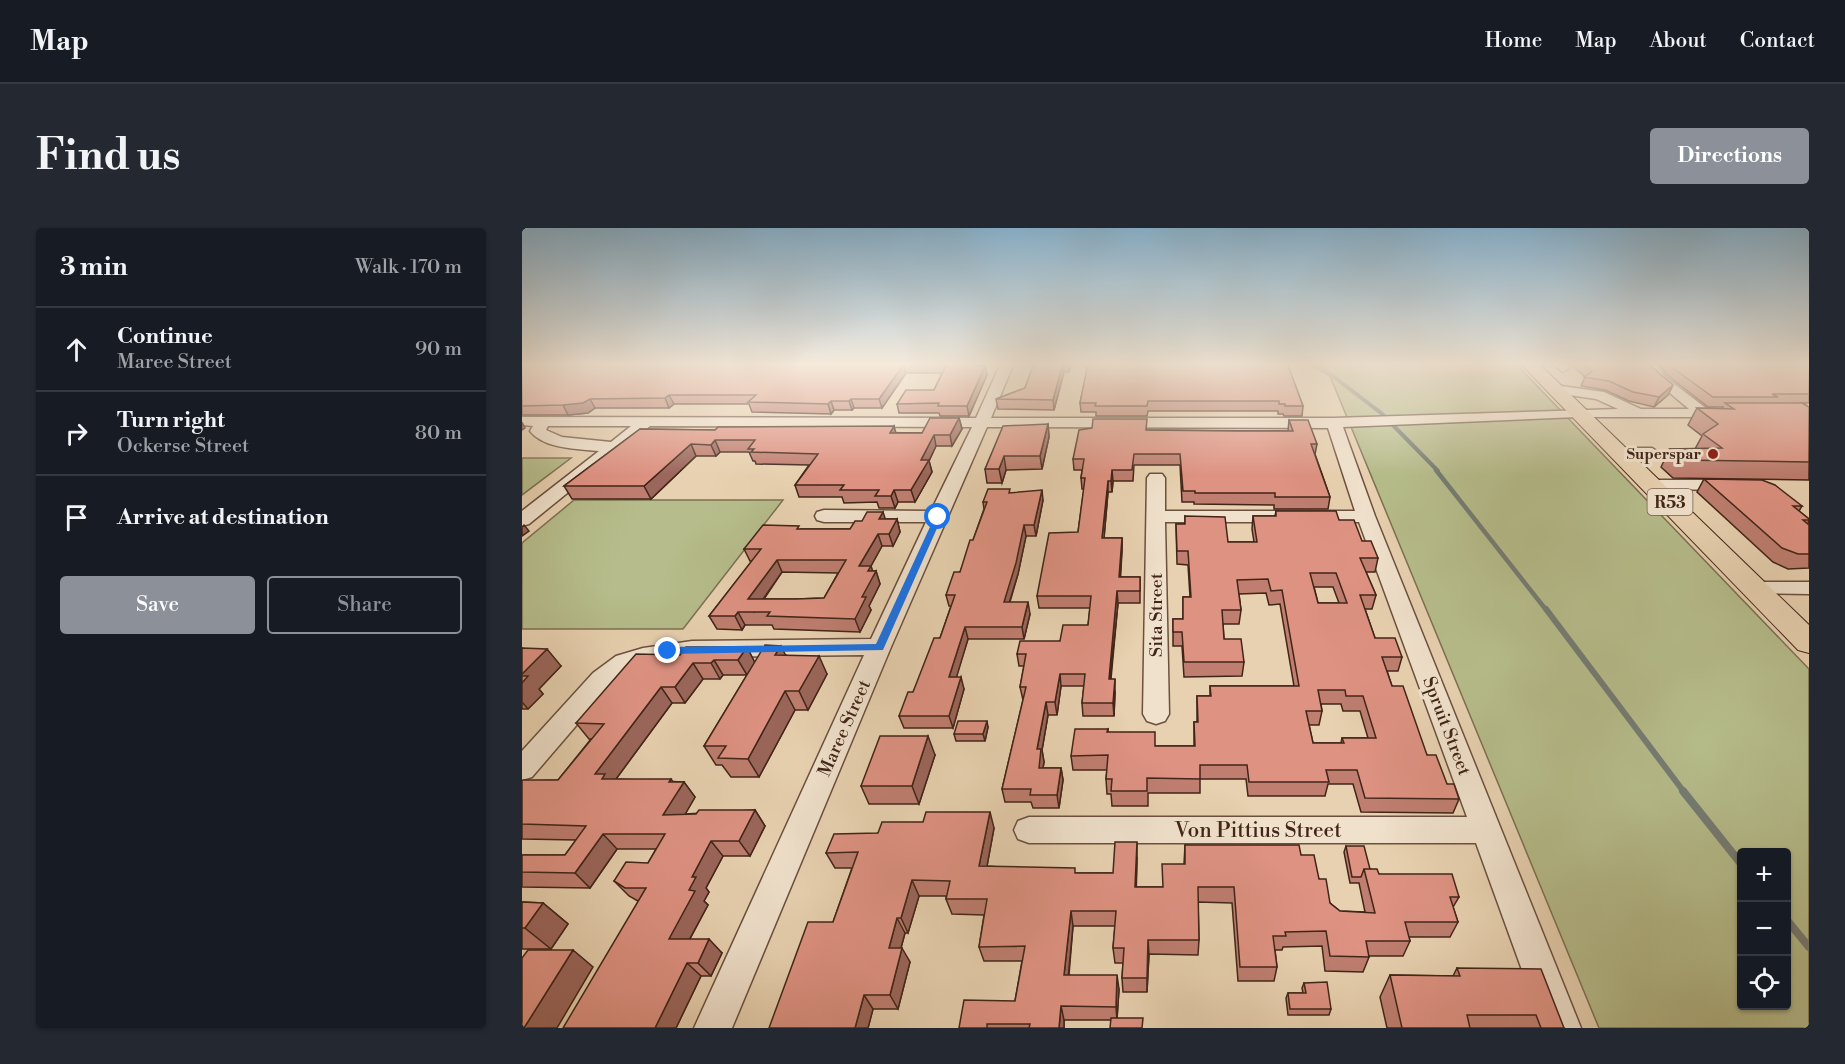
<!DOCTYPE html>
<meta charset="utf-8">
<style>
:root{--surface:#171b24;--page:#242831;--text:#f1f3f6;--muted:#9ea1a6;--line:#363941;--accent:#8c9099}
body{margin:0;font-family:"Libre Bodoni",serif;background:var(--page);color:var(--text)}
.controls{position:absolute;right:18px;bottom:18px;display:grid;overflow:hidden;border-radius:6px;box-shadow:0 2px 4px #0004}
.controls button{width:54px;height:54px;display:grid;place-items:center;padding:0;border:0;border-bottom:2px solid var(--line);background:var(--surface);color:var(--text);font:30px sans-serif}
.stop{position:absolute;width:18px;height:18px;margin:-14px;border:4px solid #1a73e8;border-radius:50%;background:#fff}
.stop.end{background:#1a73e8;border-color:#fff;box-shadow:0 2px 6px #0008}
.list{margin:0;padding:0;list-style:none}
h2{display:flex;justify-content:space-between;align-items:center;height:78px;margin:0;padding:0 24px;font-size:26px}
h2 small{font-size:20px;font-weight:400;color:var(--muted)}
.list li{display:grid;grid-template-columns:39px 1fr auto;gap:18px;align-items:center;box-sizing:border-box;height:84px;padding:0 24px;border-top:2px solid var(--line)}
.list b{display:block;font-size:22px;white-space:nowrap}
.list p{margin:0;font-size:20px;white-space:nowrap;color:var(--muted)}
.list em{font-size:20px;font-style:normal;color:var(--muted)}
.actions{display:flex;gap:12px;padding:18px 24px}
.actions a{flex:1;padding:14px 0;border:2px solid var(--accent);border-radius:6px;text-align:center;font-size:21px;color:var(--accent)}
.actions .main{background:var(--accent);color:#fff}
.icon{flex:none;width:33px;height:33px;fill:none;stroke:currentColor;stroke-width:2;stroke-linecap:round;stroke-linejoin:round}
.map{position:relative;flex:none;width:1287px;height:800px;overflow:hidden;border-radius:6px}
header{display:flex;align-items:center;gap:36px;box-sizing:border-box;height:84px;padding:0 30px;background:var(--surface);border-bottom:2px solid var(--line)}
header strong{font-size:28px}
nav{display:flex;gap:33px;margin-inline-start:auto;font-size:21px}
.intro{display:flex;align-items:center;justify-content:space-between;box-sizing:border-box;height:144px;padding:0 36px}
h1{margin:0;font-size:42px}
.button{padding:15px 27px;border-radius:6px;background:var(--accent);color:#fff;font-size:21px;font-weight:700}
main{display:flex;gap:36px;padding:0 36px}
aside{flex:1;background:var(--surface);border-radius:6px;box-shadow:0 2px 4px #0004}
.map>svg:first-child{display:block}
.green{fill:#b6bc8b;stroke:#7c7052;stroke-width:1.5;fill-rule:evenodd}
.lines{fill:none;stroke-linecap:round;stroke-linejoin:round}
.stream-far3{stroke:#757c74;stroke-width:4}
.stream-far2{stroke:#757c74;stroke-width:4.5}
.stream-far1{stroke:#757c74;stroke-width:6}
.stream{stroke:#757c74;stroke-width:8}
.minor-casing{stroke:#6b503e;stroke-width:3}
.major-casing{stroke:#412518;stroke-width:2}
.minor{fill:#f0e1cc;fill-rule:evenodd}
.major{fill:#e8d1b0;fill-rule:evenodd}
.wall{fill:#bf7e70;stroke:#412518;stroke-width:1.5;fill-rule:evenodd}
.shaded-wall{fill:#9b665b;stroke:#412518;stroke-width:1.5}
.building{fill:#de9282;stroke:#412518;stroke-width:1.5;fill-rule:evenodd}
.route{fill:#1a73e8}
.poi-dot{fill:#8f2418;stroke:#f0e1cc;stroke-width:2}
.labels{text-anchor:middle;stroke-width:6;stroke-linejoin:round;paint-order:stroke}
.far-poi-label{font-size:15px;font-weight:bold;fill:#412518;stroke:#f0e1cc;text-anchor:end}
.shield{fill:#f0e1cc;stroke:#765d4e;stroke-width:1.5}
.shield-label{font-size:16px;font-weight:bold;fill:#412518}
.street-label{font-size:18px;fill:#412518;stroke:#f0e1cc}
.near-street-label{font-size:21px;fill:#412518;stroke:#f0e1cc}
</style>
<header>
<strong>Map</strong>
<nav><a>Home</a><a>Map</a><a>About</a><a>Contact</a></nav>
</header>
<div class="intro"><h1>Find us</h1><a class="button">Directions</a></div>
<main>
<aside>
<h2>3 min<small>Walk · 170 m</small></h2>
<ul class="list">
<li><svg class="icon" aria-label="ahead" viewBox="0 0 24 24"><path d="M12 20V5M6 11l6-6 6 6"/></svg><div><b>Continue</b><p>Maree Street</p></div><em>90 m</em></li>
<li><svg class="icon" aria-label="right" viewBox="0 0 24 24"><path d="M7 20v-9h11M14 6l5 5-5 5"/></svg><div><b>Turn right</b><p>Ockerse Street</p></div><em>80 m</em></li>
<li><svg class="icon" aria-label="arrive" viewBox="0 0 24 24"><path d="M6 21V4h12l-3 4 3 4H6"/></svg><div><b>Arrive at destination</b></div></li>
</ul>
<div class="actions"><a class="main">Save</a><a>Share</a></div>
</aside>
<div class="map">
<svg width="1287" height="800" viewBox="0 0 1287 800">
<rect width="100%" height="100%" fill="#e8d1b0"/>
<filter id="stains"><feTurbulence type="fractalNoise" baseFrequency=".00333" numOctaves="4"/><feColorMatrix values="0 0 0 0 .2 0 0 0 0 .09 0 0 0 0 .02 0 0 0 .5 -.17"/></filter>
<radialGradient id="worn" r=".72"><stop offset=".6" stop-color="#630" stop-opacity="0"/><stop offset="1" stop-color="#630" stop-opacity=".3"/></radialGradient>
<!-- green -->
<path class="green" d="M784 135H993L1287 441V800H1077L808 148ZM1220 624H1264V778H1220Z
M0 230H49L0 267Z
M52 272H261L161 401H0V315Z"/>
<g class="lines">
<!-- stream-far3 -->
<path class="stream-far3" d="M794 135 859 185 916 243"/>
<!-- stream-far2 -->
<path class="stream-far2" d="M914 242 1025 383"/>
<!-- stream-far1 -->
<path class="stream-far1" d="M1024 381 1162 564"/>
<!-- stream -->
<path class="stream" d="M1161 563 1220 637
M1264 691 1287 719"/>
<!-- minor casing -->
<g class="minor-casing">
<path id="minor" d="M479 135H492L469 190H812L1096 181 1074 171 1027 164 1025 161 1027 158 1032 157 1082 164 1119 181H1167C1148 166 1131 150 1115 135L1135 136 1142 148 1185 181 1207 182 1209 185 1202 189H1056L821 199 853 288 1059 800H1021L954 615H507L496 611 492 602 496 593 507 589H945L837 294H643L647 486 643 493 634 496 625 493 621 486 625 250 628 246H640L643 250V283H833L806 200 465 199 369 419 210 800H172L342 427 170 429 110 440 89 457 10 549 0 552V523L71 445 94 428 121 420 170 413 349 411 404 294H302L295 292 293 288 295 284 302 282 409 283 450 199 128 198 7 296 0 298V283L77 223C56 221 22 221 8 203L11 198 0 197V189L454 190ZM26 198H109L89 214 40 209 24 202Z
M1029 135H1043L1048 140 1041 144Z
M1098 220H1130L1138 225 1130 230 1092 228 1090 225Z
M1131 252H1210L1216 253 1219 257 1216 261 1210 262 1125 261 1122 257 1125 253Z
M1231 354H1287V366L1224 365 1220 360 1224 355Z"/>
</g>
<!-- major casing -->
<g class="major-casing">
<path id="major" d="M998 135H1016L1287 397V425L1276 422Z"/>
</g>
<!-- minor -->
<use href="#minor" class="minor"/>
<!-- major -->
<use href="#major" class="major"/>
</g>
<!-- wall -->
<path class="wall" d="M0 135H462L460 138H463L465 147 447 188H418L417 185H377L375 176 412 162 420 145H384L360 180H332L330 182H312L309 186 230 184 227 176H152L147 180H73L66 185 46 187H0Z
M512 135H550L547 144H542L532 182 476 181 474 171 503 160Z
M556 135H765L781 178 780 188H762L761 186H756V183H626L625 188H574V184H559L558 175 566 138Z
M1047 135H1125L1151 157 1146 167 1132 179 1107 173 1083 162 1059 158 1063 149Z
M1137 135H1287V175H1280L1287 179V252L1151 250 1139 239 1148 221H1173L1180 208 1166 197 1175 180 1200 181 1201 179H1186L1144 146Z
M437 190 440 201 430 218H414L407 233 410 244 393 274H376L373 280H357L355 274 322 275 320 269H277L273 257 287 237 234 236 233 233H231L227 224H198L194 228H174L129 271H50L42 258 118 201 400 205Z
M767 192 795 216 793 226 808 269 806 281H752V277L672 276V274H660L658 237H612L611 253H591L590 264H586L582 310H600V322L598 349H618V375H596L589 451 593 464 592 488H561L560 475 562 458H539L535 487H526L520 522 522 534 521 540H539L541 552 537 580H511L509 574H483L480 561 501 472 498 459 502 438H497L495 426 538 413 566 397 568 380H517L515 368 556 304 562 261H560L559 250 560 242H552L551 231 625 202 766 203Z
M526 196 527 209 520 241 484 242 480 255H465L463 241Z
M1182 251 1280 278 1277 283 1287 291 1286 296 1287 297V340L1266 341 1251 334 1175 264Z
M489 265 521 272 514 308H504L496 346 488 374 508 386 502 411H446L434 449 442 461 431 500H382L377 488 391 464 418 410 429 378H427L424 367 438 344 451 312 462 281 461 274Z
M754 283 817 292 840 313 856 330 853 344H844L854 367 850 381H843L853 410 880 429 876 443H865L870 458 905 527 925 556 937 571 931 585 839 584 831 556H806L803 568H726L724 551H678V565H626V578H590L589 566H585L584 551 585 542H551L549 528 586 501V504L633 518H672V494H675V468H688V458H772L758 376 747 377 744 365 717 366 719 382 717 396H701L702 411 722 434 720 448 662 449 660 418H651V391H661V369H668L666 337 655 336 654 296H663V288L706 314H732L730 301 731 288H753ZM792 359H811L817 375H796ZM799 476H819L821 483H838L846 510H820L819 515H791L787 497H797L800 483Z
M363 291H375L378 304 371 318H360L349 338 350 343H354L358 356 347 378 349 382 338 404 252 401 250 397H223L220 402 195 401 187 388 230 333H228L222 321 279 301H328ZM260 344 316 345 302 370 274 371H242Z
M225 419 233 435 264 427 305 446 286 482H273L237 549H209L200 537H194L182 518 225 447H201L198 451H181L163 475H150L94 551 162 554 173 569 163 586 233 582 243 598 228 628H201L184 660 187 664 182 673 186 677 168 711 200 725 189 748H179L154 800 116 673 107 668 92 653 126 635 134 621H95L68 660 0 659V627H43L54 612 0 611V553L36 552 69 511H67L54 495 158 427Z
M0 420 39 438 17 461 21 466 6 481H0Z
M466 499 463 513H434L432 506Z
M413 527 397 576H347L339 558Z
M472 600 465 638 554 645H591L615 630 614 659H641L662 636 663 617 779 627 797 651 808 675 818 683 843 684 837 655H828L822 624 824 618 848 641 857 646 937 669 931 679 936 694 928 709H887L888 713 881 728H847V729L841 744 803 743 800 718 761 719 760 722H753L755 739 752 753H716L710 675 676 674 677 712 676 727 627 726 625 764H601L600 750 601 735H593L591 720 593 698H551L547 747 597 761 595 790 588 792H542V800H437L493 773 500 733H462L457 719 462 687 430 686 424 671V668H397L386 705H383L379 720 388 734 376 781H351L346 800 311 694 330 640H313L304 625 356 605Z
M0 674 21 675 46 696 29 721H0Z
M935 740 1042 800H865L858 769 868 747 931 748Z
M782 755 809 781 807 787H766L764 770 766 765H781L780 760Z"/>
<!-- shaded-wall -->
<path class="shaded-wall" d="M456 135H462L456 147 454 138Z
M541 135 542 144 532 182 531 172Z
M546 135H550L547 144Z
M382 136 384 145 360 180 357 171Z
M463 138 465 147 447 188 445 178Z
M1151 157 1146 167 1132 179 1137 169Z
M147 167 152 176 147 180 143 170Z
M68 171 73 180 66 185 46 187 41 177Z
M329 171 332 180 330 182 327 173Z
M309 173 312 182 309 186 306 176Z
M437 190 440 201 430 218 428 207Z
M0 194 3 200 0 202Z
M526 196 527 209 520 241 518 228Z
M372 198 375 209 368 205Z
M412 207 414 218 407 233 410 244 393 274 389 262 399 232Z
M193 212 198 224 194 228 189 217Z
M169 216 174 228 129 271 122 258Z
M482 228 484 242 480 255 477 241Z
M590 242 591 253 590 264 589 253Z
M586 253V264L581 322 580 310Z
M372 262 376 274 373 280 369 268Z
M520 262 521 272 514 308 512 297Z
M361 284 365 296 357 291Z
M375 291 378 304 371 318 367 306Z
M2 297 7 303 0 308V299Z
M502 297 504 308 496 346 484 385 482 374Z
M356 306 360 318 349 338 352 347 354 343 358 356 347 378 349 382 338 404 333 391 340 369 337 338Z
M600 310V322L598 361 597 349Z
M255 332 260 344 232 384 226 371Z
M595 363 596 375 587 464V451Z
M506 374 508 386 502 411 500 399Z
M216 384 223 397 220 402 213 388Z
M443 399 446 411 431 461 427 449Z
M259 418 268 436 253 427Z
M225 419 233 435 225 447 216 432Z
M25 421 39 438 17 461 21 466 6 481 0 474V446Z
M297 428 305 446 286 482 277 463Z
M192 432 201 447 198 451 189 435Z
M171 435 181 451 163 475 153 459Z
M538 446 539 458 535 487 533 474Z
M439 449 442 461 431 500 427 488Z
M593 451V464L592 488 591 475Z
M139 459 150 475 91 555 96 562 73 546Z
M263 463 273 482 237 549 226 531Z
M524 474 526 487 520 522 522 534 519 552 517 540 515 521Z
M465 493 466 499 463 513 461 506Z
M406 508 413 527 397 576 390 558Z
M539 540 541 552 537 580 535 567Z
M149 551 157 562 162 554 173 569 154 602 141 587 147 554Z
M233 582 243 598 228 628 217 613Z
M468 584 472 600 462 654 457 638Z
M81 606 95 621 68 660 53 645Z
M189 613 201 628 184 660 187 664 182 673 186 677 160 725 147 711 167 662 170 649Z
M615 614V630L614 674 613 659Z
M390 652 397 668 386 705 379 690Z
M21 675 46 696 29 721 3 700Z
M549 683 551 698 545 761 542 747Z
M375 690 383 705 375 734 367 720Z
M187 711 200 725 189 748 176 735Z
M626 712 627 726 625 764V750Z
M380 720 388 734 376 781 368 767Z
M51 722 71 739 35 800H2Z
M165 735 179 748 154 800H133Z
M595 747 597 761 595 792 594 779Z
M342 767 351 781 346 800H333Z
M539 778 542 792V800H537Z"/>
<!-- building -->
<path class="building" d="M0 135H456L454 138H463L445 178H416L417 175 375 176 384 162H412L425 136H382L357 171H329L327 173H309L306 176 226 174 234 167H147L143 170 68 171 61 175 41 177 0 178Z
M512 135H541L531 172 474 171 503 160Z
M566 135H765L781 178H763V176H757V173H626L625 178H573L574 175H558Z
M1060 135H1125L1151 157 1137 169 1111 164 1087 153 1062 149 1070 144Z
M1146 135H1287V166H1250L1256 169H1191L1148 138Z
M1203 175H1280L1287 179V234L1161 232 1148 221 1200 220 1181 206 1196 196 1175 180 1212 181Z
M408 190H437L428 207H412L399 232H407L389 262H372L369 268H353L357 262H318L322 257H273L296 226 229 224 232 221H226L233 212H193L189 217 169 216 122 258H42L118 201 193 202 196 199 372 198 368 205H400Z
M571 191H625L624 202 713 203H771L767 192H786L795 216H789L808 269H753V265H673V263H661L658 226H612L610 242H590L589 253H586L580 310H600L597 349H618V363H595L587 451H593L591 475H560L563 446H538L533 474H524L515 521H519L517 540H539L535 567H508L509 561H480L504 459H498L504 426H495L498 413H538L541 397H566L569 368H515L527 305 556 304 563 250H559L562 231H551L557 202 570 200Z
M526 196 518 228H482L477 241H463L481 198Z
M1182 251 1240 252 1253 257 1280 278H1271L1287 291V292H1281L1287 297V326H1276L1260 320Z
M466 261H488L487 265 520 262 512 297H502L494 335 482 374H506L500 399H443L427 449H439L427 488H377L386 464H391L412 410H418L433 367H424L432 344H438L448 312H451L465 274H461Z
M754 283H814L817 292H832L840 313H849L856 330H838L854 367H838L853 410H873L880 429H860L870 458H881L905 527H914L925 556H932L937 571 843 570 835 542H804L807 554H727L725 537H678V551L625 550V563H589L590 551H584L586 527 549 528 553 501H586L585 504H633V518H673L672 494H676L675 468H689L688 458H777L760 362 749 363 746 351 715 352 719 382H700L702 411H719L722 434H662L660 404H651V391H661V369H669L666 323H655L654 296H663V288L703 289 706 314H735L731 288H754ZM788 345H814L825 375H796ZM796 462H823L824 468H841L854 510H820L822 515H791L784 483H800Z
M345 284H361L357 291H375L367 306H356L337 338H349L346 343H354L340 369H344L333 391 245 388 248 384H216L213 388H187L239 321H222L241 297 277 298 275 301H328L333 293H340ZM255 332H324L302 370 274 371H226Z
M243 417 259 418 253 427 297 428 277 463H263L226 531 196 530 204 518H182Z
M164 419H225L216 432H192L189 435H171L153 459H139L73 546H83L80 551H149L147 554H162L141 587 174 586 177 582H233L217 613H189L170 649H174L167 662 173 663 147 711H187L176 735H165L133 800H41L124 660H103L92 653 104 634 126 635 143 606H81L53 645 0 644V627H43L64 598 0 596V553L1 552H36L82 496 54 495 114 426 158 427Z
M0 420 25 421 0 446Z
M0 448H6L0 455Z
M436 493H465L461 506H432Z
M358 508H406L390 558H339Z
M404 584H468L457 638 553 640V645H591L593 614H615L613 659H641L640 636H663V617H777L779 627H792L797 651H804L808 675 818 683 853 685 842 641H855L857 646H930L937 669H928L936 694H883L888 713H844L847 729 808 728 804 703 763 704 764 708H751L755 739H718L712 659H676L677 712H626L625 750H600L602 720H591L594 683H549L542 747H595L594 779 539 778 537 800H507L508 796H465V800H437L442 772 493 773 503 718 457 719 465 671H424L428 653 390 652 379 690H375L367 720H380L368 767H342L333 800H247L286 694H311L336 624 304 625 312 606 356 605 360 594H401Z
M824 618H842L848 641H842L839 649H830Z
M0 674 21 675 3 700H0Z
M6 722H51L2 800H0V730Z
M935 740 1019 741 1042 800H1019L1014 787H945L948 800H880L868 747 938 748Z
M805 754 809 781H768L766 765H784L782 755Z
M589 790H621L620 800H588Z"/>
<!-- sky -->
<linearGradient id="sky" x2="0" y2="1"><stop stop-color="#88b5d2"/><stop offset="0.55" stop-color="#f5eadb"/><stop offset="1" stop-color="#f5eadb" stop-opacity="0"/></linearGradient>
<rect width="1287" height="247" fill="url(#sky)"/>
<!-- route -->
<path class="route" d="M413 288 420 289 361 422 146 426 141 423 146 419 354 416Z"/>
<!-- markers -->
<circle class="poi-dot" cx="1191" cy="226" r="6"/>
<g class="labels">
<!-- far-poi labels -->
<g class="far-poi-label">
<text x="1179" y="231">Superspar</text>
</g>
<!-- shield labels -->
<rect class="shield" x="1125.5" y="261" width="45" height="26" rx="4.5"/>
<g class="shield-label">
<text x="1148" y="280">R53</text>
</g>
<!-- street labels -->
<g class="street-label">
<text transform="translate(634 387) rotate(-90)" y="6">Sita Street</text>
<text transform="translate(925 498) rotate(69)" y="6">Spruit Street</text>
<text transform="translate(322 500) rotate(-66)" y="6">Maree Street</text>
</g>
<!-- near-street labels -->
<g class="near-street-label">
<text x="736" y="609">Von Pittius Street</text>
</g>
</g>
<rect width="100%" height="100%" filter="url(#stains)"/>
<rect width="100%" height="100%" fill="url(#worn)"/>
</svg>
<div class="controls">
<button>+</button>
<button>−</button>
<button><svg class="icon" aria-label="locate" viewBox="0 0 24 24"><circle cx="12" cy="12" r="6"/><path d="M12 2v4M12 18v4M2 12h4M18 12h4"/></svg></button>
</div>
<div class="stop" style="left:416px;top:289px"></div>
<div class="stop end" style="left:146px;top:423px"></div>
</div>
</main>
